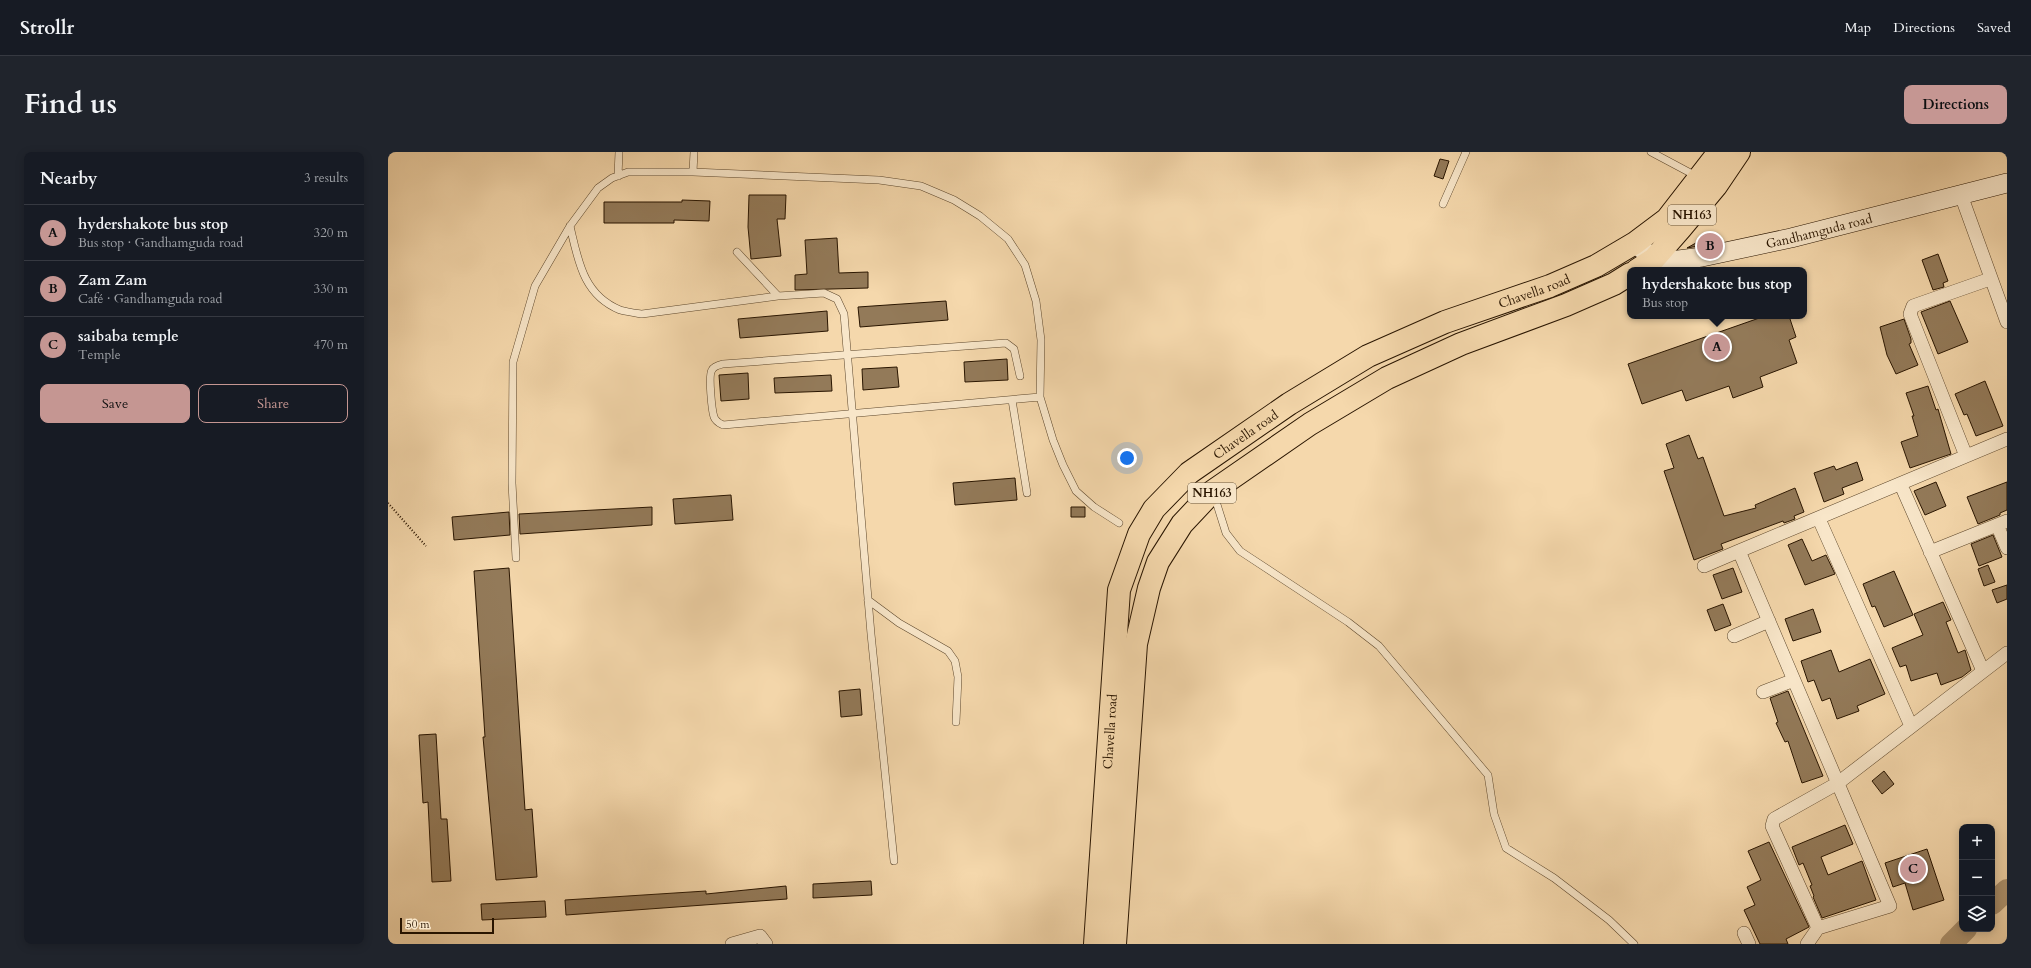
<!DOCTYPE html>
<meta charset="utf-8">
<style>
:root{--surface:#171b24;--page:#20242c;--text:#f1f3f6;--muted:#9ea1a6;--line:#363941;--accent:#c59692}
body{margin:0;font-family:Cardo,serif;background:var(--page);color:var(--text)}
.controls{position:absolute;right:12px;bottom:12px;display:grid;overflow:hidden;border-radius:8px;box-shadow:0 2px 10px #0003}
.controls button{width:36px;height:36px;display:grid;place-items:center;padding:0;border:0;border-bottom:1px solid var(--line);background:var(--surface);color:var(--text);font:20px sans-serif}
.scale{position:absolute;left:12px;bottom:10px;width:94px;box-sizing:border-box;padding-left:4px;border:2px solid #291500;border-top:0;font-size:11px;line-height:14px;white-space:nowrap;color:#291500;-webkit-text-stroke:3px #f8e6c9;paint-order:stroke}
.you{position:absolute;left:739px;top:306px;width:14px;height:14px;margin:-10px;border:3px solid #fff;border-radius:50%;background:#1a73e8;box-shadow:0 0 0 6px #1a73e833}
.badge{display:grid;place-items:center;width:26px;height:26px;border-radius:50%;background:var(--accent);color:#111;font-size:13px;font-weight:700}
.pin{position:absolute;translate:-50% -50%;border:2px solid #fff;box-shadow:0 1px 4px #0006}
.popup{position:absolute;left:1239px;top:115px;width:180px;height:52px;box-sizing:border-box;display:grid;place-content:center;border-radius:8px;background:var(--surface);filter:drop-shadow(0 1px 3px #0005);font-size:13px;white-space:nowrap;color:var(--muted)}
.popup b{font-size:15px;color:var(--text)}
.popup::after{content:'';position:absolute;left:50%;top:100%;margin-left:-8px;border:8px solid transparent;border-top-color:var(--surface)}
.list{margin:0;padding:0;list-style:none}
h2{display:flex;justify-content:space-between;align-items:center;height:52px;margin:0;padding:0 16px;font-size:17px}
h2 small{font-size:13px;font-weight:400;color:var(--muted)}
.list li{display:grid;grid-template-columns:26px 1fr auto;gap:12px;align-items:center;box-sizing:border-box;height:56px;padding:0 16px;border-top:1px solid var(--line)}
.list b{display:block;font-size:15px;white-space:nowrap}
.list p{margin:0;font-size:13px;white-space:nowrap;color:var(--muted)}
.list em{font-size:13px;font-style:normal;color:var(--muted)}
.actions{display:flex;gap:8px;padding:12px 16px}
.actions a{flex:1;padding:9px 0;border:1px solid var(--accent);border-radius:8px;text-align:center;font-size:14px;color:var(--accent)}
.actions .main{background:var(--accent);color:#111}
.icon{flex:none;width:22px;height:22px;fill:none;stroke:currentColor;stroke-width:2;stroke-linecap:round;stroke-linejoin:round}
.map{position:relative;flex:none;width:1619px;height:792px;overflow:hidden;border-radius:8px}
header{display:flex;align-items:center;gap:24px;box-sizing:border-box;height:56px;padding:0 20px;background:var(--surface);border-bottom:1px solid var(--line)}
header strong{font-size:19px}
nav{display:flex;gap:22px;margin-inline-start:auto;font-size:14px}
.intro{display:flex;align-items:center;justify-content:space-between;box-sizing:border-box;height:96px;padding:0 24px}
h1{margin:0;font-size:28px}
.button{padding:10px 18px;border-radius:8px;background:var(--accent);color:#111;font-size:14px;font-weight:700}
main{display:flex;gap:24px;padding:0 24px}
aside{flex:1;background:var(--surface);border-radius:8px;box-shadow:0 2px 10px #0003}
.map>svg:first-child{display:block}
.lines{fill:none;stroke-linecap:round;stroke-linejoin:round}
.river{stroke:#b09672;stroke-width:22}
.building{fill:#937a59;stroke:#291500}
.lane-casing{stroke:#5c462b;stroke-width:8}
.street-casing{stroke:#5c462b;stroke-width:14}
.secondary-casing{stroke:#291500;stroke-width:20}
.highway-casing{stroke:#291500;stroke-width:24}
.path{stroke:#291500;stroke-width:2;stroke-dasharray:1 2;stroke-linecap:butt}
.lane{stroke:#f8e6c9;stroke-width:7}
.street{stroke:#f8e6c9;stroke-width:13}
.secondary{stroke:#f8e6c9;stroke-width:19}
.highway{stroke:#f5d8ac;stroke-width:22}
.labels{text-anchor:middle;stroke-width:4;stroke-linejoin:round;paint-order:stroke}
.shield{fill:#f8e6c9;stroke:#67543c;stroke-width:1}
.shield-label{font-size:12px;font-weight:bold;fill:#291500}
.street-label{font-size:13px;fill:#291500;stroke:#f8e6c9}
</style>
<header>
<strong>Strollr</strong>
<nav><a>Map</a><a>Directions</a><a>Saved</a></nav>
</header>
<div class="intro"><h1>Find us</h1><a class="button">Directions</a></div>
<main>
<aside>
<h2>Nearby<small>3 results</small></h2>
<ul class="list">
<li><span class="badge">A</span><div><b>hydershakote bus stop</b><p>Bus stop · Gandhamguda road</p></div><em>320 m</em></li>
<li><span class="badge">B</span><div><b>Zam Zam</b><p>Café · Gandhamguda road</p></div><em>330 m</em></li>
<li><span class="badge">C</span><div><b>saibaba temple</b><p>Temple</p></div><em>470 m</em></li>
</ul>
<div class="actions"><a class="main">Save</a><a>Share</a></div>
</aside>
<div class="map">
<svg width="1619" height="792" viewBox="0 0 1619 792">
<rect width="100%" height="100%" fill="#f5d8ac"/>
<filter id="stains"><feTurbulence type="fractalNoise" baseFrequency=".005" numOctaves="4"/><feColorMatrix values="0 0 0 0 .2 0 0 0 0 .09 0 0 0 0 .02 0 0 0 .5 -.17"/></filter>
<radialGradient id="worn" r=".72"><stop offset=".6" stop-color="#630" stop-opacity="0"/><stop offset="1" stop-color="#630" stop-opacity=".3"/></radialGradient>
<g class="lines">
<!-- river -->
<path class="river" d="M1604 752 1619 738
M1563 792 1578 777"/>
</g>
<!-- building -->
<path class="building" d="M1052 7 1061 9 1055 27 1046 24Z
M361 43H398L397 67H389L393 104 363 107 360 75Z
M294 48 322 49 321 69 286 68V71H216V50H294Z
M1322 83 1327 91 1299 96Z
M449 86 451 121 480 120V136L407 138V123L419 122 417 88Z
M1550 102 1560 129 1555 131 1556 135 1545 138 1534 108Z
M558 149 560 168 472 175 470 155Z
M1562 149 1580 190 1550 202 1533 160Z
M439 159 440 179 352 186 350 167Z
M1377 164H1401L1408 185 1401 188 1409 211 1372 225 1375 235 1345 246 1341 234 1298 249 1294 238 1254 252 1240 212Z
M1516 167 1523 187V191L1521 192 1530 213 1508 222 1499 203 1492 175Z
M619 207 620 228 577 230 576 210Z
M509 215 511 235 475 238 474 217Z
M360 221 361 247 333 249 331 223Z
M443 223 444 239 387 241 386 226Z
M1597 229 1615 274 1588 284 1579 262 1576 263 1567 242Z
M1540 234 1548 258 1550 257 1563 302 1522 316 1513 290 1530 284 1524 264H1526L1518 241Z
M1301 283 1310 307 1315 305 1336 364 1368 356 1367 353 1407 336 1416 360 1406 364 1407 367 1396 371 1395 369 1333 392 1335 397 1306 408 1276 319 1286 316 1278 292Z
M1469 310 1475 328 1454 336 1456 342 1436 350 1426 321 1446 314 1448 318Z
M627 326 629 348 567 353 565 331Z
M1548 330 1558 354 1537 363 1526 339Z
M1619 330V358L1612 361V363L1590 372 1579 345Z
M343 343 345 368 287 372 285 347Z
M264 355V373L132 382 131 362Z
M683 355H697V365H683Z
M121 360 122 383 66 388 64 365Z
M1605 383 1614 405 1591 414 1583 392Z
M1414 387 1424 409 1438 403 1447 422 1417 433 1400 393Z
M1600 413 1607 430 1596 434 1590 417Z
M121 416 137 658 144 657 149 725 108 728 95 585H97L86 419Z
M1345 416 1354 440 1334 447 1325 423Z
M1506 419 1525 463 1496 475 1487 454 1484 455 1475 432Z
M1619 433V447L1609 451 1604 438Z
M1555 450 1563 468 1558 470 1570 501 1577 498 1583 518 1574 525 1553 533 1549 521 1523 529 1518 513 1512 515 1504 496 1535 483 1526 462Z
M1335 452 1343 473 1327 479 1319 458Z
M1425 457 1433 480 1405 489 1397 467Z
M1443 498 1451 520 1482 507 1497 542 1469 554 1471 559 1449 567 1442 546 1434 549 1426 528 1420 530 1413 509Z
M472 537 474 563 453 565 451 539Z
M1400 539 1435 624 1414 631 1400 589 1397 590 1388 571 1390 570 1382 546Z
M48 582 53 667H59L63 729 44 730 40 650 35 651 31 583Z
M1496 619 1506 632 1494 642 1484 629Z
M1457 673 1465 692 1433 705 1440 723 1474 709 1488 748 1434 766 1425 745 1426 744 1422 734 1424 733 1415 711 1411 713 1404 695Z
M1381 690 1421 775 1398 787 1400 792H1372L1356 758 1367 753 1359 735 1373 728 1360 699Z
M1539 697 1556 748 1525 758 1517 731 1505 735 1497 711Z
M483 729 484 743 425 746V732Z
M398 734 399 747 178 763 177 748 318 739V742Z
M157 749 158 765 94 768 93 752Z"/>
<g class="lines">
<!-- lane casing -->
<g class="lane-casing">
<path id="lane" d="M1263 0 1310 25
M305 20 306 0
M230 24 231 0
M1055 52 1078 0
M182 74C190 108 195 143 232 158 239 160 247 161 254 162L390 144
M349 100 390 144 436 141 449 147 456 162 483 482 506 709
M632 224 626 197 618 191 335 212C331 213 326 214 324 218 320 223 324 259 326 265 328 270 331 271 335 273L652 245
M624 248 639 341
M826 343 838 381 852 399 960 470 991 494 1100 623 1106 662 1118 696 1166 726 1221 768 1246 792
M128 406 124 331 125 210 147 134 182 74 210 36 224 26 240 20H305L491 28 533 34 566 48 592 64 620 87 637 113 648 149 653 188 652 245 665 288 675 313 688 339 706 355 731 371
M480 448 511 471 560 499 567 509 570 525 568 570"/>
</g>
<!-- street casing -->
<g class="street-casing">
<path id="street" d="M1573 43 1619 170
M1578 304 1522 162 1525 154 1602 127
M1513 333 1595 519
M1431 367 1523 574
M1609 373 1619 396
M1542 400 1619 369
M1316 414 1351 399
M1346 484 1381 469
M1375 540 1406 528
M1430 776 1384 674 1386 667 1450 631 1619 501
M1356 781 1361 792
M344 792 372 784 378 792
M1419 792 1430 776 1502 754 1351 399 1619 287"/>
</g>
<!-- secondary casing -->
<g class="secondary-casing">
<g id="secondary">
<path id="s1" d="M1247 91 1266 107 1283 109 1314 105 1403 86 1619 31"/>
</g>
</g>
<!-- highway casing -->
<g class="highway-casing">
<g id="highway">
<path d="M1249 118 1266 107 1293 76 1328 34 1351 0"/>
<path id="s2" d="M707 792 731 438 751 382 766 357 801 321 901 252 980 204 1057 170 1162 134 1208 114 1247 91 1279 67 1331 0"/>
<path d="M727 792 748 492 761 436 770 410 794 372 825 339 922 272 999 226 1073 192 1178 153 1226 132 1242 122"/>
</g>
</g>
<!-- path -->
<path class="path" d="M0 351 38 394"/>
<!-- lane -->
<use href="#lane" class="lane"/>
<!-- street -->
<use href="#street" class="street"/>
<!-- secondary -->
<use href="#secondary" class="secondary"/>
<!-- highway -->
<use href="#highway" class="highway"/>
</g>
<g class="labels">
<!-- shield labels -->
<g class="shield">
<rect x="1280" y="53" width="48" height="20" rx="3"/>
<rect x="800" y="331" width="48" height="20" rx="3"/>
</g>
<g class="shield-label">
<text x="1304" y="67">NH163</text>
<text x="824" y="345">NH163</text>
</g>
<!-- street labels -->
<g class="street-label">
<text dy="5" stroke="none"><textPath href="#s1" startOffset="193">Gandhamguda road</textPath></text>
<text dy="5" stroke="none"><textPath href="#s2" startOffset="886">Chavella road</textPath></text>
<text dy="5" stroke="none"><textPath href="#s2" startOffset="562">Chavella road</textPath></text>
<text dy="5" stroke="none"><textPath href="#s2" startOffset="213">Chavella road</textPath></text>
</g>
</g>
<rect width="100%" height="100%" filter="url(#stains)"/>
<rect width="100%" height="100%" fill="url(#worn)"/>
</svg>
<div class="controls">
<button>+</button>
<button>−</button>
<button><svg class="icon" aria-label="layers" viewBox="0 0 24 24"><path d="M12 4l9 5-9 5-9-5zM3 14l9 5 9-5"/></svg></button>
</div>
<div class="scale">50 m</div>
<div class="you"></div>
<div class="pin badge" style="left:1329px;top:195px">A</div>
<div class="popup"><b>hydershakote bus stop</b>Bus stop</div>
<div class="pin badge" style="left:1322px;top:94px">B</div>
<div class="pin badge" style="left:1525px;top:717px">C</div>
</div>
</main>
